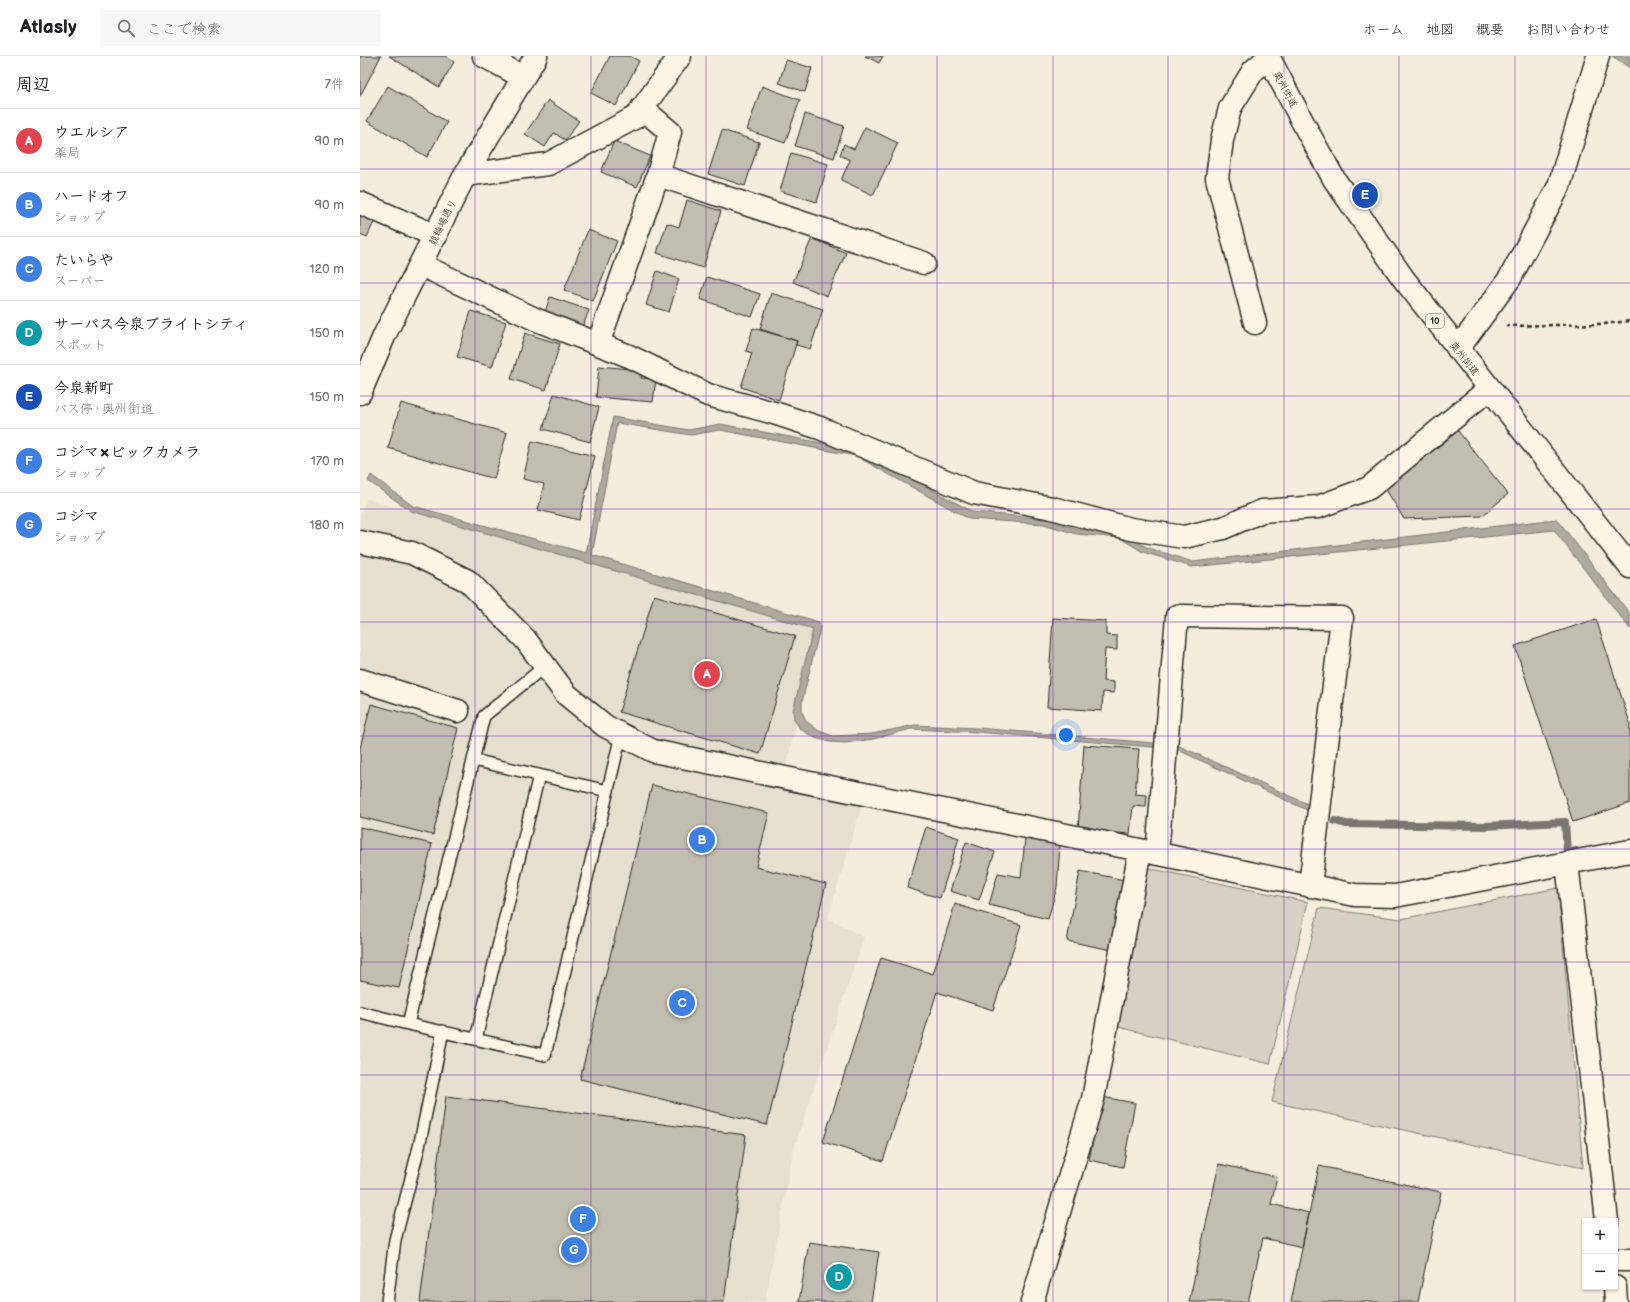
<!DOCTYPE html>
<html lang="ja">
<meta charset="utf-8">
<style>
:root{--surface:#fff;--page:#f6f6f6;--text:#202124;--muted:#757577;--line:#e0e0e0;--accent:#2563eb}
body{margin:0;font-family:"Balsamiq Sans","Klee One",sans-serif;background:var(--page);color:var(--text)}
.controls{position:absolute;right:12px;bottom:12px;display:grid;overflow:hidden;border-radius:0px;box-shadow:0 1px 3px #0004}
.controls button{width:36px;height:36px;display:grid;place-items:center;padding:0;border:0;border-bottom:1px solid var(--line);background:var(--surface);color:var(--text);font:20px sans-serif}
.you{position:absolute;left:706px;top:679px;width:14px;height:14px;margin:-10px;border:3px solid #fff;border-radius:50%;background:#1a73e8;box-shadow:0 0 0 6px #1a73e833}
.badge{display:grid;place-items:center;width:26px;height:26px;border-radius:50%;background:var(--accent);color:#fff;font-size:13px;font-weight:700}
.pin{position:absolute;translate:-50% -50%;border:2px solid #fff;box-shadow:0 1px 4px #0006}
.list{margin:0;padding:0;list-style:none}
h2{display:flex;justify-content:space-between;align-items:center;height:52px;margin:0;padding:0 16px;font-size:17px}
h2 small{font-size:13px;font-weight:400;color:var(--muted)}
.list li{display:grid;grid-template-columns:26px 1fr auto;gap:12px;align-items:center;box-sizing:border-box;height:64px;padding:0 16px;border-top:1px solid var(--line)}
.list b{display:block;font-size:15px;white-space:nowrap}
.list p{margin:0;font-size:13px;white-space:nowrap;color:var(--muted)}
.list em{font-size:13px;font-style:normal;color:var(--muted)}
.icon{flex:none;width:22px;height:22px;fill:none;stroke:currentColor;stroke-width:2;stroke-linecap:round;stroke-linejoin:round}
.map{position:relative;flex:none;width:1270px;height:1246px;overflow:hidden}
header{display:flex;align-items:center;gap:24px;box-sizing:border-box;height:56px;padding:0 20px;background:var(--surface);border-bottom:1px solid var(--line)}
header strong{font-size:19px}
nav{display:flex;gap:22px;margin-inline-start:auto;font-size:14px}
.search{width:280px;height:36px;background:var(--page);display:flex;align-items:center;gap:10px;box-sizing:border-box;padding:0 14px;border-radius:0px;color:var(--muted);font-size:15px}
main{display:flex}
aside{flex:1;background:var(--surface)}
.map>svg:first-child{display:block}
.built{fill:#e5dfd0}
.green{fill:#d6d1c4;stroke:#807e78}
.water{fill:#afaaa0;stroke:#7a7771}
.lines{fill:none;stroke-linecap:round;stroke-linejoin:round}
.stream{stroke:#7a7771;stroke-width:8}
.building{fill:#c2bdb1;stroke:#2b2b2b}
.lane-casing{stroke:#2b2b2b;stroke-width:14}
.street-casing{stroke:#2b2b2b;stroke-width:25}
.secondary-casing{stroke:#2b2b2b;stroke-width:25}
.primary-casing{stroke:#2b2b2b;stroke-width:25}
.path{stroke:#2b2b2b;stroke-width:2.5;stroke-dasharray:4 3;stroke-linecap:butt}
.lane{stroke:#fcf5e5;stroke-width:11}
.street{stroke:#fcf5e5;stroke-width:22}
.secondary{stroke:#fcf5e5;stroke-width:22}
.primary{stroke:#fcf5e5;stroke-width:22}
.grid{fill:none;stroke:#7b2cbf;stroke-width:1;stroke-opacity:0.55}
.labels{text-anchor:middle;stroke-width:3.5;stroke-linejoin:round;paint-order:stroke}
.shield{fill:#fcf5e5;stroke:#6a6863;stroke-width:1}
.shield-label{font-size:9px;font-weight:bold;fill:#2b2b2b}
.street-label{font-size:10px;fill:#2b2b2b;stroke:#fcf5e5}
</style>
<header>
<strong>Atlasly</strong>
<div class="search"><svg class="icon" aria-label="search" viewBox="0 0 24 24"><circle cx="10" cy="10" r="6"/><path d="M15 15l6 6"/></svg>ここで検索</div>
<nav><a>ホーム</a><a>地図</a><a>概要</a><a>お問い合わせ</a></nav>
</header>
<main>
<aside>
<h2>周辺<small>7件</small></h2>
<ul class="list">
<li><span class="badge" style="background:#e0444e">A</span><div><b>ウエルシア</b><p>薬局</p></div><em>90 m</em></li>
<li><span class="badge" style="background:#3f7fe0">B</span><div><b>ハードオフ</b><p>ショップ</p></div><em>90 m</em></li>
<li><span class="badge" style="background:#3f7fe0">C</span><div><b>たいらや</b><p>スーパー</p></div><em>120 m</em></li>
<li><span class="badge" style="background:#0f9aa8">D</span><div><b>サーパス今泉ブライトシティ</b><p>スポット</p></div><em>150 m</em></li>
<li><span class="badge" style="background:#1a4fb4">E</span><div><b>今泉新町</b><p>バス停 · 奥州街道</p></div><em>150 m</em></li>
<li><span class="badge" style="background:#3f7fe0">F</span><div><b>コジマ×ビックカメラ</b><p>ショップ</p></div><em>170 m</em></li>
<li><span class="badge" style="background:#3f7fe0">G</span><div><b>コジマ</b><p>ショップ</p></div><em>180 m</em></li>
</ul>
</aside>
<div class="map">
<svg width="1270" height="1246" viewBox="0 0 1270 1246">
<rect width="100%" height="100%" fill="#f4edde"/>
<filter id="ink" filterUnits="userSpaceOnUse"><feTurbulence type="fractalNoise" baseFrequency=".025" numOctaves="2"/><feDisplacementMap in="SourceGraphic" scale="8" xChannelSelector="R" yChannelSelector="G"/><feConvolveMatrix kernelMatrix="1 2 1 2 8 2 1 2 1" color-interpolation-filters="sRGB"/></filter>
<g filter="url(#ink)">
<!-- built -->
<path class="built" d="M7 443 459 572 422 728 503 746 468 862 504 881 434 1092 405 1246H0V460Z"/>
<!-- green -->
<path class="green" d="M788 812 948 846 910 1008 758 971Z
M1198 832 1223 1112 912 1046 959 852 1041 863Z"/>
<!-- water -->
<path class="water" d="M1252 0H1270V12Z
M253 361 329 374 360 368 500 394 613 456 686 463 717 473 763 477 786 491 833 506 1197 463 1270 558V573L1194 474 832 511 783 496 760 482 716 478 684 468 609 463 496 400 360 374 331 379 257 367 232 499 459 566 460 572 442 646V656L446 665 459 675 473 680 512 678 555 669 617 672 817 689 950 749 949 755 816 693 617 676 551 673 513 683 485 687 470 686 455 682 440 673 434 663 433 655 453 573 51 455 8 425 11 419 53 450 226 497Z"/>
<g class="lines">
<!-- stream -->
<path class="stream" d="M975 765 986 768 1125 770 1205 766 1207 797 1216 795"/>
</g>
<!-- building -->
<path class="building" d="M0 0H21L0 40Z
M29 0H85L94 6 79 31Z
M250 0H270L279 5 256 50 231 37Z
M505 0H523L519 7Z
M426 4 452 12 445 36 419 27Z
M28 30 87 66 67 101 7 65Z
M402 30 440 44 425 87 387 74Z
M188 44 219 65 205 84 194 77 185 91 165 78Z
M445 58 484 70 474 102 435 90Z
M505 71 538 87 513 139 481 124 490 104 480 99 484 88 494 93Z
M362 74 399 86 385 130 348 118Z
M254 85 290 100 277 131 241 116Z
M431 97 468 108 457 146 420 135Z
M327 144 361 155 343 212 297 197 307 167 319 171Z
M0 154 16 162 7 181 0 178Z
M228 174 257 185 233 245 204 234Z
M452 182 486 197 467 240 433 226Z
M297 215 319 223 309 256 286 249Z
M347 221 400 238 392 261 340 243Z
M411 237 463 253 450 293 436 289 437 285 400 273Z
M190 241 229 254 222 273 184 259Z
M111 255 146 266 132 311 97 301Z
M393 272 437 285 419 344 381 331 392 297 386 295Z
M165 277 200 288 186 334 151 323Z
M239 310 282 314 281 322 296 323 293 346 236 341Z
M194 338 239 351 230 386 183 373Z
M41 347 147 377 134 423 28 392Z
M1098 375 1148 438 1122 460 1044 463 1025 432Z
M172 385 235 400 219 464 178 454 184 428 163 423Z
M294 539 435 580 400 698 259 656Z
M693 562 746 565V579L757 580V594L745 593 743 625 754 626V637L743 636 742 655 687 651Z
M1236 563 1270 667V747L1213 766 1155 590Z
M11 648 98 672 73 779 0 761V692Z
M724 689 779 693 775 738 787 739 786 751 773 750 770 778 718 774Z
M292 729 409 757 396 811 466 828 407 1069 220 1023Z
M0 771 72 788 39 932 0 924Z
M566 771 599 782 580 842 547 832Z
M665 783 700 788 697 831 688 863 629 849 638 817 661 821Z
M606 786 635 796 619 844 590 835Z
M720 815 765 824 752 894 707 885Z
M595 848 661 869 633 954 577 936 523 1105 463 1086 521 902 573 918Z
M86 1040 386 1079 364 1246H60Z
M742 1041 775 1047 763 1111 729 1104Z
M859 1108 917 1121 911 1148 949 1157 942 1191 903 1182 888 1246H829Z
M959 1110 1081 1136 1058 1246H931Z
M449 1186 519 1196 511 1246H439Z"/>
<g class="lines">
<!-- lane casing -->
<g class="lane-casing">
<path id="lane" d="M185 610 124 660 48 968 185 999 261 679
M113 704 248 735
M0 956 48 968
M116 983 179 719
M27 1246 35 1184 59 1091 83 975"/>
</g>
<!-- street casing -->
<g class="street-casing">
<path id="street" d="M124 0 163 21
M105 119 188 108 276 61 320 0
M298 119 564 207
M0 147 76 180
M61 209 177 264 269 300 348 339 414 357 460 372 614 437 692 452 771 473 824 481 863 472 902 455 958 451 1009 432 1129 333
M895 267 857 122 862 84 870 52 893 15 909 1
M238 288 298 119 310 76 282 52
M1098 293 1150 222 1199 130 1238 0
M0 486 52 497 108 525 165 583 206 638 245 670 293 695 780 794 995 839 1035 840 1270 795
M0 624 98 655
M797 798 817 560 982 562 950 830
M1207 807 1247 1165
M1255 1204H1270
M1255 1231 1256 1246
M672 1246 733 1043 780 794"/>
</g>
<!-- secondary casing -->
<g class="secondary-casing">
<path id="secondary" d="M0 337 25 278 105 119 176 0"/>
</g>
<!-- primary casing -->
<g class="primary-casing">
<path id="primary" d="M908 0 949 78 974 123 1043 222 1270 511"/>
</g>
<!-- path -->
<path class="path" d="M1146 270 1243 268 1270 265"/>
<!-- lane -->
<use href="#lane" class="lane"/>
<!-- street -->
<use href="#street" class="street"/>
<!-- secondary -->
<use href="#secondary" class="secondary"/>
<!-- primary -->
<use href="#primary" class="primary"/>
</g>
</g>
<!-- grid -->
<path class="grid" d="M115 0V1246M231 0V1246M346 0V1246M462 0V1246M577 0V1246M693 0V1246M808 0V1246M924 0V1246M1039 0V1246M1155 0V1246M0 113H1270M0 227H1270M0 340H1270M0 453H1270M0 566H1270M0 680H1270M0 793H1270M0 906H1270M0 1019H1270M0 1133H1270"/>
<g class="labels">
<!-- shield labels -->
<rect class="shield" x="1066" y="258" width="18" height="14" rx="3"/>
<g class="shield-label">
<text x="1075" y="268">10</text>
</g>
<!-- street labels -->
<g class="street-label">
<text transform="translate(926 33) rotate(62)" y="4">奥州街道</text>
<text transform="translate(82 166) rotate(-64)" y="4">競輪場通り</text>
<text transform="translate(1105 302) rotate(52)" y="4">奥州街道</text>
</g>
</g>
</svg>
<div class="controls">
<button>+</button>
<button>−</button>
</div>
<div class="you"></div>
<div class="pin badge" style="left:347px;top:618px;background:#e0444e">A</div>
<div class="pin badge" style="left:342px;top:784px;background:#3f7fe0">B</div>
<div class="pin badge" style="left:322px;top:947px;background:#3f7fe0">C</div>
<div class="pin badge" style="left:479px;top:1221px;background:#0f9aa8">D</div>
<div class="pin badge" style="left:1005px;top:139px;background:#1a4fb4">E</div>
<div class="pin badge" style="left:223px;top:1163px;background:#3f7fe0">F</div>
<div class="pin badge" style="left:214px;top:1194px;background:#3f7fe0">G</div>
</div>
</main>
